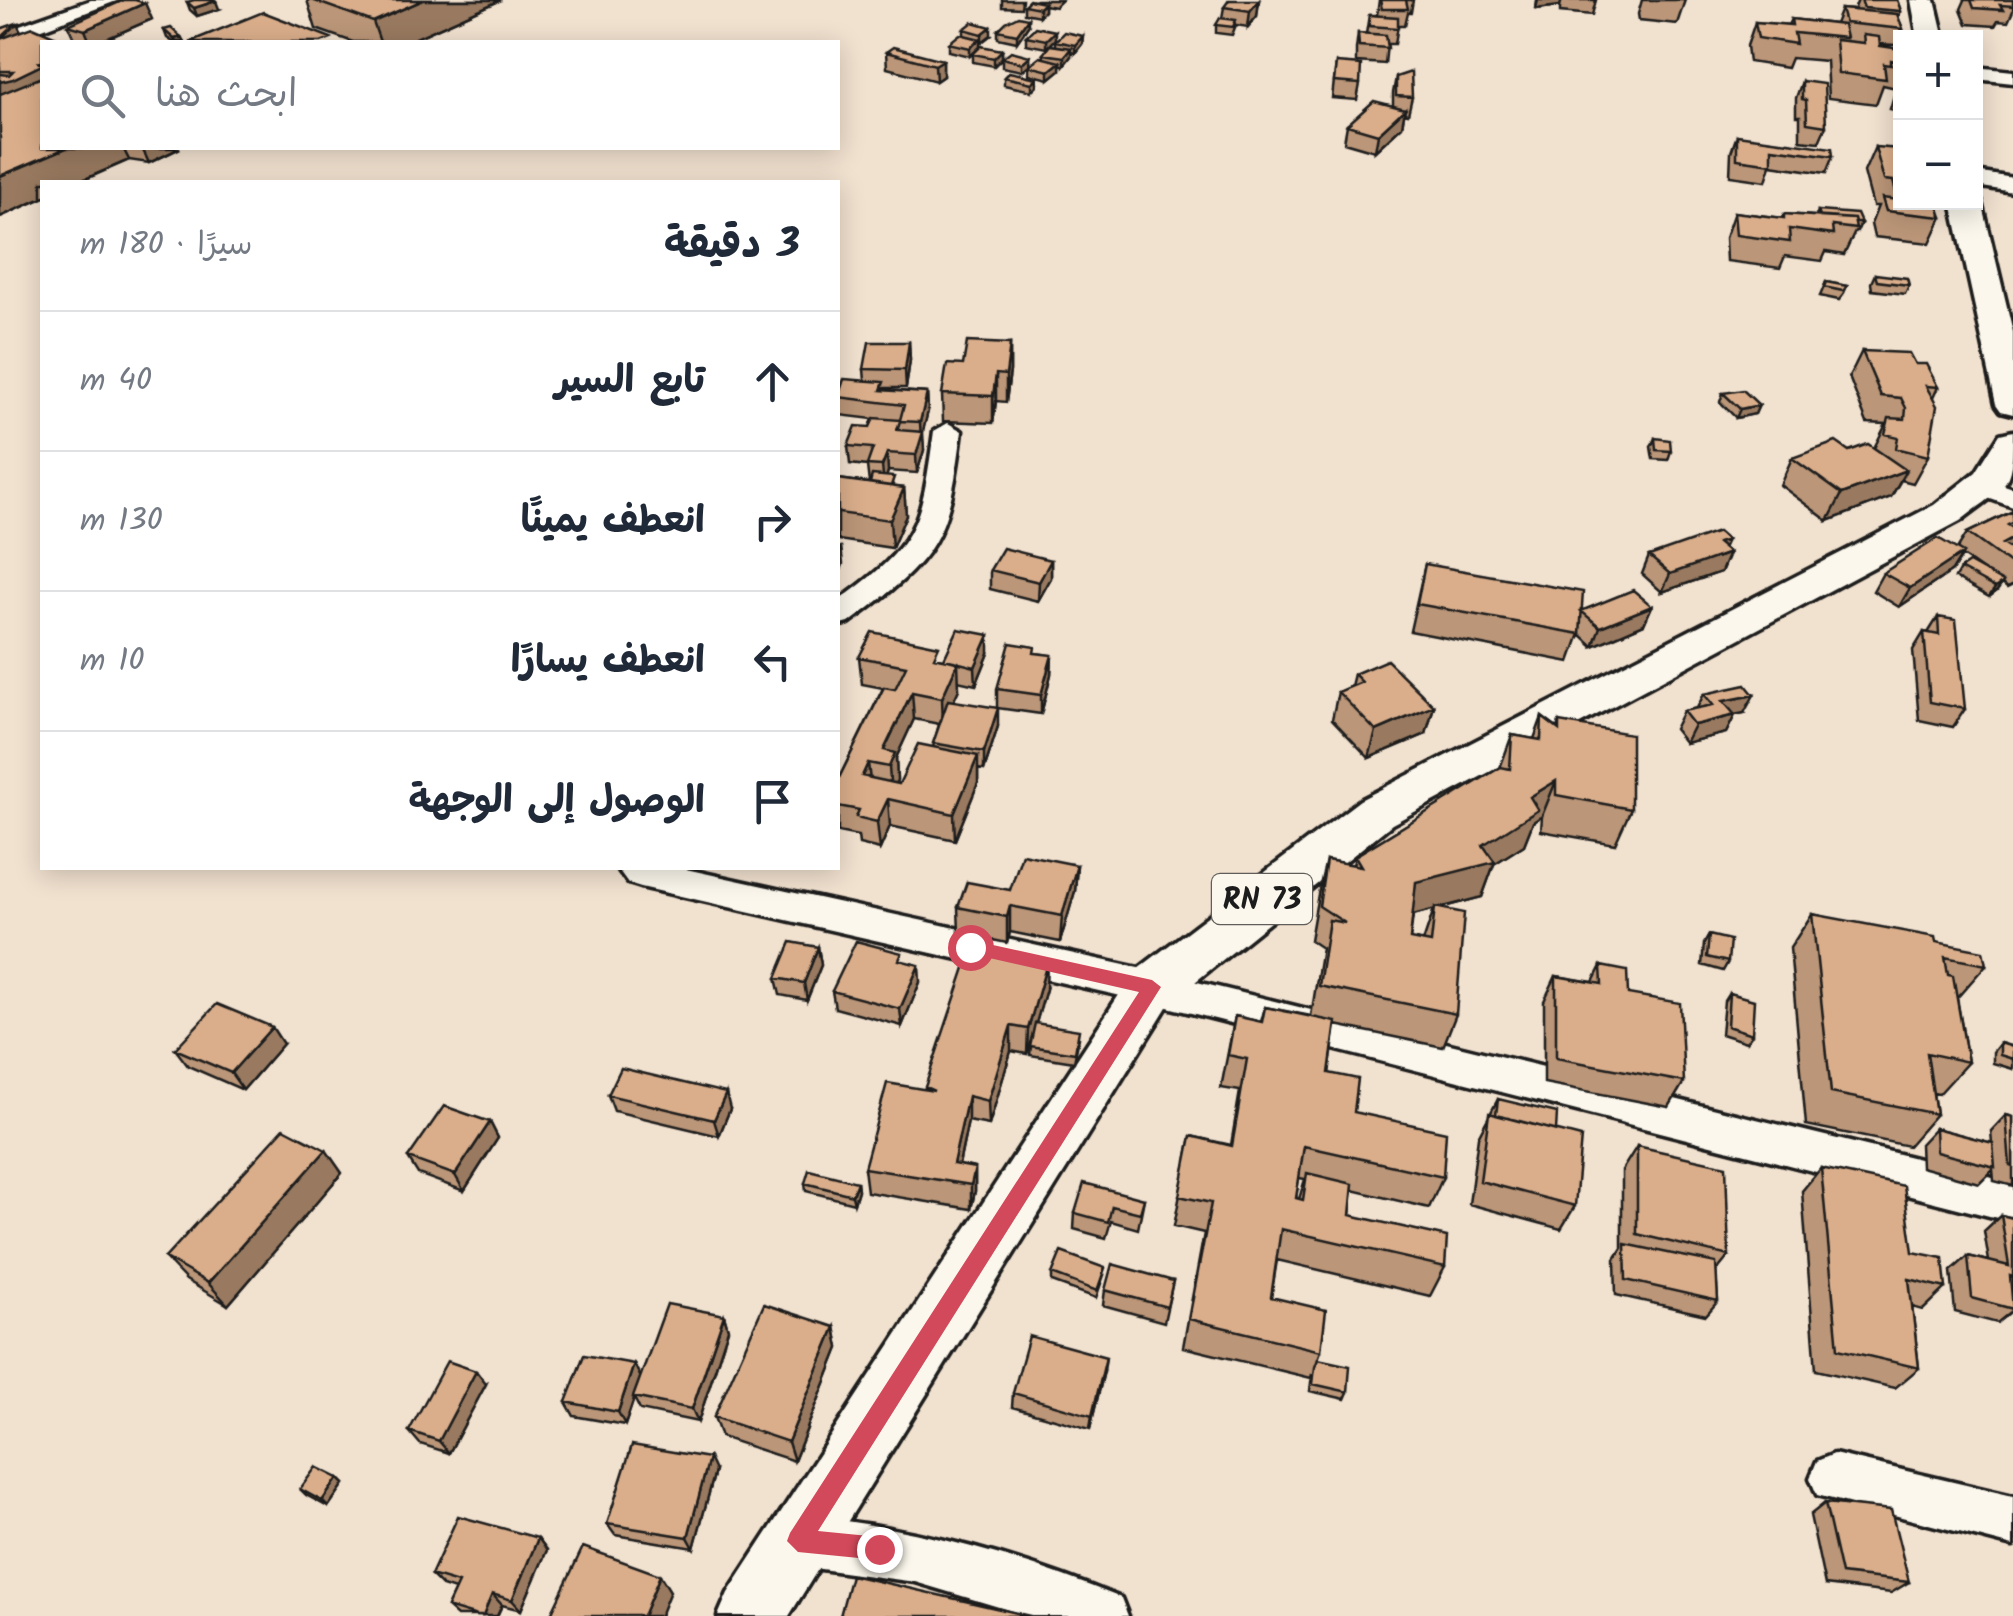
<!DOCTYPE html>
<html lang="ar">
<meta charset="utf-8">
<style>
:root{--surface:#fff;--page:#f2f2f3;--text:#1f2937;--muted:#747a83;--line:#e0e1e3}
body{margin:0;font-family:Kalam,"Playpen Sans Arabic",sans-serif;background:var(--page);color:var(--text);direction:rtl}
.controls{position:absolute;right:30px;top:30px;display:grid;overflow:hidden;border-radius:0px;box-shadow:0 5px 25px #0003}
.controls button{width:90px;height:90px;display:grid;place-items:center;padding:0;border:0;border-bottom:2px solid var(--line);background:var(--surface);color:var(--text);font:50px sans-serif}
.stop{position:absolute;width:30px;height:30px;margin:-22px;border:8px solid #d1495b;border-radius:50%;background:#fff}
.stop.end{background:#d1495b;border-color:#fff;box-shadow:0 2px 10px #0008}
.list{margin:0;padding:0;list-style:none}
h2{display:flex;justify-content:space-between;align-items:center;height:130px;margin:0;padding:0 40px;font-size:42px}
h2 small{font-size:32px;font-weight:400;color:var(--muted)}
.list li{display:grid;grid-template-columns:65px 1fr auto;gap:30px;align-items:center;box-sizing:border-box;height:140px;padding:0 40px;border-top:2px solid var(--line)}
.list b{display:block;font-size:38px;white-space:nowrap}
.list em{font-size:32px;font-style:normal;color:var(--muted)}
.icon{flex:none;width:55px;height:55px;fill:none;stroke:currentColor;stroke-width:2;stroke-linecap:round;stroke-linejoin:round}
.map{position:relative;flex:none;width:2013px;height:1616px;overflow:hidden;direction:ltr}
.search{position:absolute;background:var(--surface);box-shadow:0 5px 25px #0003;left:40px;top:40px;width:800px;height:110px;display:flex;align-items:center;gap:25px;box-sizing:border-box;padding:0 35px;border-radius:0px;color:var(--muted);font-size:38px}
.panel{position:absolute;background:var(--surface);box-shadow:0 5px 25px #0003;left:40px;top:180px;width:800px;height:690px;border-radius:0px;direction:rtl}
.map>svg:first-child{display:block}
.lines{fill:none;stroke-linecap:round;stroke-linejoin:round}
.minor-casing{stroke:#1c1c1c;stroke-width:7}
.major-casing{stroke:#1c1c1c;stroke-width:7}
.minor{fill:#fbf7ec;fill-rule:evenodd}
.major{fill:#fbf7ec;fill-rule:evenodd}
.wall{fill:#bb9678;stroke:#1c1c1c;stroke-width:2.5;fill-rule:evenodd}
.shaded-wall{fill:#997a61;stroke:#1c1c1c;stroke-width:2.5}
.building{fill:#daae8b;stroke:#1c1c1c;stroke-width:2.5}
.route{fill:#d1495b}
.labels{text-anchor:middle;stroke-width:8;stroke-linejoin:round;paint-order:stroke}
.shield{fill:#fbf7ec;stroke:#5f5e5a;stroke-width:2.5}
.shield-label{font-size:30px;font-weight:bold;fill:#1c1c1c}
</style>
<div class="map">
<svg width="2013" height="1616" viewBox="0 0 2013 1616">
<rect width="100%" height="100%" fill="#f1e1cf"/>
<filter id="ink" filterUnits="userSpaceOnUse"><feTurbulence type="fractalNoise" baseFrequency=".01" numOctaves="2"/><feDisplacementMap in="SourceGraphic" scale="20" xChannelSelector="R" yChannelSelector="G"/><feConvolveMatrix kernelMatrix="1 2 1 2 8 2 1 2 1" color-interpolation-filters="sRGB"/></filter>
<g filter="url(#ink)">
<g class="lines">
<!-- minor casing -->
<g class="minor-casing">
<path id="minor" d="M91 0H119L0 45V32Z
M1976 67 2013 71V83L1976 79Z
M1976 172 2013 178V192L1976 186Z
M948 423 962 431C948 541 938 557 849 623L838 626V601C918 544 921 526 934 431Z
M1981 477 2013 488V507L1971 492 1967 486 1971 480Z
M617 868H681L1152 971 2013 1182V1222L1152 1003 641 887 628 883Z
M1834 1454 2013 1496V1546L1817 1495 1810 1478 1817 1461Z
M799 1516C909 1525 1019 1556 1121 1598L1128 1616H1029L915 1582 799 1566 782 1558 774 1541 782 1524Z"/>
</g>
<!-- major casing -->
<g class="major-casing">
<path id="major" d="M1911 0H1935L1944 38H1918Z
M1976 195 1982 202 2013 332V414L2001 411 1996 404 1952 202H1976Z
M2013 431C2013 491 2005 486 1960 521L1392 824 1170 1002 789 1616H718L728 1593 1134 972 1360 800 1934 505 1976 472 2000 434Z"/>
</g>
<!-- minor -->
<use href="#minor" class="minor"/>
<!-- major -->
<use href="#major" class="major"/>
</g>
<!-- wall -->
<path class="wall" d="M307 0H501L407 42H353L316 29Z
M1002 0H1022L1021 8 1002 7Z
M1036 0H1062L1055 7 1044 5V11L1039 16 1024 13V5Z
M1259 0 1257 16 1248 27 1236 25 1232 35 1216 33V25L1222 18 1224 7Z
M1379 0H1413L1411 12H1408L1405 25H1398L1395 44H1387L1385 64 1356 62V49L1358 33 1366 34 1369 15H1377Z
M1537 0H1596L1592 15 1560 12V6L1536 9Z
M1642 0H1685L1677 24 1639 20 1638 14Z
M1858 0H1897L1901 11 1898 17 1903 29 1896 45 1880 44V46L1900 49V89L1883 85 1876 104 1828 98 1826 61 1791 58 1787 68 1749 62 1747 46 1755 22 1788 25 1791 19 1835 24 1841 9 1854 10Z
M1965 0H2013V11L2008 22 1998 21 1995 26 1967 24 1961 9Z
M187 2 219 9 197 16 190 10Z
M152 19 99 42H81L75 41 68 25Z
M1028 26 1017 42 998 38V30Z
M0 29 21 31 42 148H180L149 163 129 160 0 217Z
M964 29 991 35 982 42 980 41V47L1002 50V58L994 66 973 62V54L980 47 970 56 949 51V43L964 35Z
M164 30 181 37 184 42H173L167 38Z
M1026 36 1055 39 1046 48 1026 44Z
M1083 36 1082 44 1075 53 1071 52V56L1064 65H1060V70L1049 79 1029 74V66L1043 58V54L1055 46V41Z
M886 52 943 60V76L936 81 887 68Z
M1030 56V64L1022 71 1002 67V58Z
M1336 63 1360 84 1357 100 1332 98Z
M1009 72 1037 86 1032 91 1004 85V77Z
M1396 77 1412 97 1408 114 1404 113 1402 126 1375 151 1344 142 1347 125 1393 106V93Z
M1802 81 1826 126 1819 142 1800 140V116H1796V98Z
M1895 92 1900 93V111L1890 109Z
M1737 135 1833 156 1826 173 1771 165 1766 181 1730 176 1731 152Z
M1875 147 1942 217 1930 243 1874 237 1871 224 1878 206H1873L1864 172Z
M1818 211 1861 223 1857 232H1855L1844 255 1826 252 1822 261 1785 256 1780 268 1726 261 1725 238 1734 212 1782 218 1784 214 1816 216Z
M1875 274 1909 285 1905 294 1872 290 1871 283Z
M1826 282 1847 286 1843 295 1839 300 1820 296Z
M909 342 910 360 906 388H884V390L927 393 928 411 922 432 924 450 917 473 888 471 886 477 895 487 904 488 906 515 892 548 838 540V479L869 483 867 466 850 464 848 446 870 427 873 419 839 415 838 396 865 381 864 369Z
M1010 344V371L1006 402 996 401 993 423 943 421 942 394 963 365Z
M1862 351 1915 364 1938 387 1933 398 1928 456 1913 483 1901 480 1891 497 1828 521 1780 485 1792 458 1874 448 1886 424 1867 423 1849 377Z
M1723 393 1759 405 1755 414 1736 418 1720 402Z
M1655 438 1671 451 1668 460 1653 459 1651 447Z
M2013 511V585L2007 588 2002 584 1997 591 1989 597 1955 578 1960 569 1982 570 1962 556 1952 571 1899 607 1873 591 1883 573 1957 549 1967 533Z
M1723 548 1729 553 1721 572 1662 592 1642 574 1649 556Z
M1051 560V578L1038 601 990 589V570Z
M1425 564 1582 610 1652 606 1644 624 1593 646 1580 634 1570 662 1410 631Z
M1938 617 1965 709 1953 727 1919 720 1913 650 1924 632 1928 633Z
M989 653 976 685 958 681 959 689 953 701 998 726 984 770 978 769V783L955 840 890 826 880 849 859 844 858 836 838 832V780L883 688 862 684 859 657 944 659ZM914 719 939 724 933 747 899 784 896 783 897 780 896 758Z
M1035 653 1052 655 1051 674 1041 714 997 708V689Z
M1354 674 1434 706 1426 734 1369 758 1332 719 1338 692 1351 686Z
M1704 694 1744 713 1735 715 1726 733 1685 743 1674 729 1683 711 1697 708Z
M1542 717 1557 728 1559 722 1631 809 1615 844 1541 831 1542 816 1533 822 1524 845 1494 864 1482 897 1440 908 1456 1014 1443 1047 1336 1025 1329 1073 1354 1112 1443 1177 1429 1208 1353 1190 1350 1215 1445 1267 1430 1296 1277 1260 1271 1297 1321 1351 1318 1359 1348 1392 1345 1399 1310 1391 1312 1374 1311 1378 1183 1347 1204 1233 1174 1226 1191 1136 1231 1145 1240 1091 1221 1088 1235 1016 1261 1022 1265 1007 1311 1016 1322 948 1310 940 1318 894 1326 860 1353 865 1355 856 1500 768 1512 735 1534 739ZM1434 909 1423 942 1410 939 1413 915ZM1299 1178 1305 1179 1299 1199 1296 1198Z
M1077 865 1075 891 1060 942 1010 932 1007 943 959 933 958 907 1010 890Z
M1812 914 1936 942 1986 965 1957 998 1968 1062 1939 1094 1933 1093 1936 1114 1908 1146 1806 1125 1790 948Z
M1709 935 1728 962 1723 971 1702 965 1704 944Z
M818 947 821 965 807 1000 780 995 776 978Z
M903 961 920 982 902 1026 835 1008 832 991Z
M1601 966 1684 1082 1669 1107 1544 1083V1001L1556 976 1593 982Z
M1046 989 1036 1023 1079 1038 1074 1062 1030 1055 1032 1037 1027 1054 1011 1051 989 1125 968 1121 959 1165 975 1168V1191L971 1209 867 1192 864 1168 925 1089V1087Z
M1729 993 1752 1034 1746 1042 1721 1034 1724 1001Z
M2000 1043 2013 1047V1069L1993 1063V1052Z
M283 1044 243 1090 188 1066 175 1049Z
M608 1095 730 1109 719 1136 614 1111Z
M1498 1099 1556 1131 1575 1206 1561 1229 1469 1204 1478 1137Z
M2006 1115 2013 1117V1186L1994 1181 1993 1169 1979 1183 1921 1167 1920 1144 1935 1128 1992 1143 1991 1131Z
M490 1122 498 1138 464 1191 418 1174 408 1158Z
M1637 1146 1729 1256 1716 1272 1718 1301 1706 1315 1616 1295 1615 1259 1622 1248V1170Z
M1821 1168 1913 1252 1946 1288 1923 1310 1912 1307 1919 1368 1895 1388 1816 1370 1802 1191Z
M342 1173 228 1305 186 1280 165 1258Z
M857 1182 858 1190 854 1203 806 1191 805 1183Z
M1144 1199 1138 1229 1111 1221 1106 1238 1074 1229 1075 1213Z
M2001 1215 2013 1218V1310L1997 1323 1955 1312 1951 1271 1968 1256 1989 1261 1984 1231Z
M1052 1274 1104 1275 1096 1298 1052 1282Z
M1173 1281 1164 1322 1103 1305 1105 1290Z
M724 1315 728 1329 698 1422 640 1410 634 1398 625 1425 574 1416 566 1402 634 1364 640 1377Z
M835 1327 839 1348 794 1461 721 1437 714 1417Z
M1104 1371 1090 1429 1012 1407 1013 1393Z
M486 1384 449 1453 420 1444 409 1431Z
M715 1471 694 1548 615 1535 607 1524Z
M338 1478 344 1484 328 1507 306 1495 300 1489Z
M1825 1503 1909 1582 1891 1593 1825 1585 1810 1515Z
M538 1538 547 1550 521 1610 502 1605 497 1616H457L447 1607 455 1590 442 1586 431 1575Z"/>
<!-- shaded-wall -->
<path class="shaded-wall" d="M423 0H501L407 42H380L373 22Z
M1259 0 1257 16 1248 27 1250 11Z
M1538 0H1562L1560 6 1536 9Z
M216 1 219 9 197 16 194 8Z
M145 3 152 19 99 42H90L85 30Z
M1044 3V11L1039 16V8Z
M1028 18V26L1017 42V34Z
M17 23 32 54 0 39Z
M991 27V35L982 42V34Z
M1055 31V39L1046 48V40Z
M1083 36 1082 44 1075 53V45Z
M181 37 184 42H176L174 39Z
M980 39V47L970 56V48Z
M1071 48V56L1064 65V57Z
M1002 50V58L994 66V58Z
M1030 56V64L1022 71V63Z
M943 60V76L936 81 935 65Z
M42 61V105L0 117V82Z
M1060 62V70L1049 79V71Z
M1037 78V86L1032 91V83Z
M1405 109 1402 126 1375 151 1378 134Z
M66 148H123L129 160 78 182H42V198L0 217V176Z
M142 148H180L149 163Z
M909 342 910 360 906 388 905 370Z
M1010 344V371L1006 402V375Z
M996 374V401L993 423V396Z
M927 393 928 411 921 440 920 422Z
M1759 405 1755 414 1736 418 1740 409Z
M923 432 924 450 917 473 916 455Z
M887 453 888 471 884 485 882 466Z
M1906 470 1891 497 1828 521 1842 494Z
M904 488 906 515 892 548 890 520Z
M2013 538V548L2011 552 2002 544Z
M1727 540 1719 557 1729 553 1721 572 1662 592 1670 574 1717 543Z
M841 546 843 564 838 579V555Z
M1963 553 1952 571 1899 607 1910 588Z
M1051 560V578L1038 601 1039 582Z
M2003 582 1997 591 1989 597 1995 588Z
M1652 606 1644 624 1593 646 1600 627Z
M989 635V653L976 685 975 667Z
M1052 655 1051 674 1041 714V695Z
M958 662 959 689 943 725 942 698Z
M912 692 914 719 896 758 897 780 891 794 889 767 884 750Z
M1754 695 1744 713 1714 719 1723 701Z
M1434 706 1426 734 1369 758 1376 731Z
M998 708V726L984 770V752Z
M1735 715 1726 733 1685 743 1694 725Z
M978 756V783L955 840 954 814Z
M868 763 871 790 862 776Z
M1556 781 1542 816 1533 822 1524 845 1494 864 1482 897 1405 917 1416 882 1530 797Z
M888 799 890 826 880 849 877 822Z
M1077 865 1075 891 1060 942 1062 916Z
M1010 906V932L1007 943V917Z
M818 947 821 965 807 1000 804 983Z
M1047 963 1046 989 1027 1054 1028 1029Z
M919 965 920 982 902 1026 900 1009Z
M1011 1026V1051L989 1125 988 1101Z
M272 1027 283 1044 243 1090 231 1073Z
M726 1093 730 1109 719 1136 714 1120Z
M968 1096V1121L955 1183 953 1164Z
M490 1122 498 1138 464 1191 455 1175Z
M326 1150 342 1173 228 1305 208 1283Z
M975 1168V1191L971 1209V1185Z
M857 1182 858 1190 854 1203 852 1195Z
M724 1315 728 1329 698 1422 692 1409Z
M835 1327 839 1348 794 1461 788 1442Z
M1106 1357 1104 1371 1090 1429 1092 1416Z
M634 1364 641 1378 625 1425 618 1412Z
M476 1371 486 1384 449 1453 439 1441Z
M709 1458 715 1471 694 1548 688 1537Z
M338 1478 344 1484 328 1507 322 1501Z
M538 1538 547 1550 521 1610 512 1600Z
M660 1575 670 1591 660 1616H643Z
M492 1594 502 1605 497 1616H483Z"/>
<!-- building -->
<path class="building" d="M124 0H135L145 3 85 30 68 25Z
M194 0H215L216 1 194 8 187 2Z
M312 0H423L373 22Z
M1029 0 1044 3 1039 8 1024 5Z
M1229 0H1259L1250 11 1224 7Z
M1380 0H1406L1408 9H1382Z
M1861 0H1897L1901 11 1864 8Z
M1971 0H2013V6L2000 5 2003 10 1974 8Z
M1841 9 1897 14 1903 29 1845 23Z
M263 12 331 38 321 42H189Z
M1369 15 1398 17V28L1369 26Z
M1018 16 1028 18 1017 34 998 30 1006 22Z
M1220 18 1236 20 1233 27 1216 25Z
M1791 19 1843 25 1846 38 1794 33 1796 44 1758 38 1755 22 1792 25Z
M973 22 991 27 982 34 964 29Z
M17 23 0 39V29Z
M33 27 68 42H42V61L39 62 42 65 13 79 0 82V74L9 75 13 71H0V39Z
M1035 27 1055 31 1046 40 1026 36Z
M171 28 181 37 174 39 164 30Z
M1064 32 1083 36 1075 45 1055 41Z
M1358 33 1386 35 1388 48 1359 46Z
M960 34 980 39 970 48 949 43Z
M1863 35 1879 37 1880 46 1900 49V62L1891 60V65L1884 64 1886 79 1838 73 1835 40 1864 43Z
M1050 45 1071 48 1064 57 1043 54Z
M981 46 1002 50 994 58 973 54Z
M893 47 943 60 935 65 886 52Z
M1011 51 1030 56 1022 63 1002 58Z
M1040 57 1060 62 1049 71 1029 66Z
M1336 63 1361 65 1360 84 1334 82Z
M1009 72 1037 78 1032 83 1004 77Z
M1411 72 1412 97 1396 96V77Z
M42 77V148H66L0 176V94Z
M1802 81 1824 84 1826 126 1807 123 1806 100 1802 99Z
M1895 92 1900 93V102L1893 101Z
M1374 101 1405 109 1378 134 1347 125Z
M1737 135 1832 148 1833 156 1772 148V164L1737 159Z
M1875 147 1900 149V202H1937L1942 217 1886 211 1882 198 1898 200 1893 181 1884 180Z
M1818 211 1857 214 1861 223H1855L1854 219 1820 217Z
M1734 212 1784 218V214L1854 219 1856 229 1832 226 1833 235 1789 229 1790 242 1736 235Z
M1875 274 1907 278 1909 285 1877 281Z
M1826 282 1847 286 1843 291 1824 287Z
M869 342H909L905 370 864 369Z
M967 342 1010 344 1006 375 996 374 993 396 942 394 947 364 963 365Z
M1862 351 1909 353 1915 364H1926L1938 387 1926 386 1937 406 1928 456 1896 448 1898 437 1885 434 1889 418 1905 419 1906 408 1901 398 1881 396Z
M844 379 884 382 881 390 927 393 920 422 900 421 897 430 923 432 916 455 887 453 882 466 867 465 873 448 848 446 856 426 870 427 874 418 900 420 904 405 838 397Z
M1743 390 1759 405 1740 409 1723 393Z
M1655 438 1670 440 1671 451 1656 450Z
M1836 442 1849 451 1868 444 1906 470 1842 494 1792 458Z
M872 475 894 477 891 486 870 483Z
M838 479 904 488 890 520 838 513Z
M2013 511V522L2008 525 2013 528V538L2002 544 2013 551V566L1967 533Z
M1718 532 1727 540 1717 543 1729 553 1670 574 1649 556Z
M1938 538 1963 553 1910 588 1883 573Z
M1003 548 1051 560 1039 582 990 570Z
M1969 563 2003 582 1995 588 1960 569Z
M1425 564 1583 592 1580 634 1417 604Z
M1633 590 1652 606 1600 627 1581 611Z
M1938 617 1956 620 1965 709 1930 702 1924 632 1939 635Z
M958 629 989 635 975 667 944 659Z
M872 632 939 646 934 657 958 662 942 698 912 692 884 750 895 753 889 767 868 763 862 776 899 784 918 744 978 756 954 814 888 799 877 822 856 817 859 810 838 806V780L884 687 895 689 906 666 859 657Z
M1010 643 1035 647 1034 653 1052 655 1041 695 997 689Z
M1387 660 1434 706 1376 731 1338 692 1362 682 1354 674Z
M1746 685 1754 695 1723 701 1735 715 1694 725 1683 711 1713 705 1704 694Z
M948 700 998 708 984 752 933 743Z
M1542 717 1559 730V722L1631 734V809L1556 795V781L1530 797 1538 810 1483 845 1495 862 1416 882 1410 939 1431 943 1435 907 1464 913 1456 1014 1319 986 1329 920 1345 923 1319 906 1326 860 1361 866 1355 856 1501 767 1510 769 1512 735 1541 740Z
M1022 854 1077 865 1062 916 1010 906 1007 917 958 907 967 882 1010 890Z
M1812 914 1935 937 1936 942 1983 951 1986 965 1945 957 1948 975 1953 976 1968 1062 1927 1053 1936 1114 1831 1093Z
M1709 935 1730 940 1728 962 1707 957Z
M856 941 902 953 899 960 919 965 900 1009 832 991Z
M791 942 818 947 804 983 776 978Z
M972 947 1047 963 1028 1029 1011 1026 988 1101 968 1096 953 1164 975 1168 971 1185 864 1168 887 1083 934 1091 925 1087Z
M1601 966 1627 971 1628 994 1680 1003 1684 1082 1556 1058V976L1602 984Z
M1729 993 1754 1000 1752 1034 1727 1026Z
M217 1004 272 1027 231 1073 175 1049Z
M1265 1007 1336 1022 1329 1073 1358 1079 1354 1112 1446 1132 1443 1177 1304 1146 1296 1198 1303 1200 1307 1173 1353 1184 1350 1215 1447 1237 1445 1267 1281 1229 1271 1297 1326 1310 1321 1351 1189 1319 1211 1203 1179 1196 1191 1136 1232 1146 1247 1059 1228 1055 1235 1016 1262 1022Z
M1035 1023 1079 1030 1075 1053 1030 1046Z
M2000 1043 2013 1047V1059L2000 1055Z
M621 1068 726 1093 714 1120 608 1095Z
M1498 1099 1557 1113 1556 1131 1496 1115Z
M444 1106 490 1122 455 1175 408 1158Z
M1489 1113 1581 1137 1575 1206 1480 1181Z
M2006 1115 2013 1117V1166L2010 1165Z
M284 1128 326 1150 208 1283 165 1258Z
M1935 1128 1993 1143 1995 1167 1936 1152Z
M1637 1146 1726 1166 1729 1256 1637 1234Z
M1821 1168 1904 1186 1913 1252 1943 1258 1946 1288 1909 1279 1919 1368 1838 1349Z
M809 1170 857 1182 852 1195 805 1183Z
M1084 1183 1144 1199 1140 1213 1112 1206 1108 1222 1075 1213Z
M2001 1215 2013 1218V1277L2010 1276 2013 1309 1972 1298 1968 1256 2009 1266Z
M1625 1244 1716 1263 1718 1301 1626 1280Z
M1061 1252 1105 1268 1097 1291 1052 1274Z
M1112 1264 1173 1281 1167 1307 1105 1290Z
M667 1304 724 1315 692 1409 633 1397Z
M764 1304 835 1327 788 1442 714 1417Z
M1029 1336 1106 1357 1092 1416 1013 1393Z
M584 1355 634 1364 618 1412 566 1402Z
M1318 1359 1350 1366 1348 1392 1313 1384 1315 1367Z
M447 1361 476 1371 439 1441 409 1431Z
M632 1445 709 1458 688 1537 607 1524Z
M316 1467 338 1478 322 1501 300 1489Z
M1825 1503 1891 1510 1909 1582 1841 1574Z
M458 1516 538 1538 512 1600 492 1594 483 1616H477L447 1607 458 1583 431 1575Z
M583 1547 660 1575 643 1616H550Z
M851 1575 1030 1616H840Z"/>
</g>
<!-- route -->
<path class="route" d="M970 940 1152 980 1161 987 818 1531 879 1537 891 1549 887 1557 879 1560 798 1552 787 1541 790 1533 1139 992 963 952V942Z"/>
<g class="labels">
<!-- shield labels -->
<rect class="shield" x="1212" y="874" width="100" height="50" rx="8"/>
<g class="shield-label">
<text x="1262" y="909">RN 73</text>
</g>
</g>
</svg>
<div class="controls">
<button>+</button>
<button>−</button>
</div>
<div class="stop" style="left:970px;top:947px"></div>
<div class="stop end" style="left:879px;top:1549px"></div>
<div class="search"><svg class="icon" aria-label="search" viewBox="0 0 24 24"><circle cx="10" cy="10" r="6"/><path d="M15 15l6 6"/></svg>ابحث هنا</div>
<section class="panel">
<h2>3 دقيقة<small>سيرًا · 180 m</small></h2>
<ul class="list">
<li><svg class="icon" aria-label="ahead" viewBox="0 0 24 24"><path d="M12 20V5M6 11l6-6 6 6"/></svg><div><b>تابع السير</b></div><em>40 m</em></li>
<li><svg class="icon" aria-label="right" viewBox="0 0 24 24"><path d="M7 20v-9h11M14 6l5 5-5 5"/></svg><div><b>انعطف يمينًا</b></div><em>130 m</em></li>
<li><svg class="icon" aria-label="left" viewBox="0 0 24 24"><path d="M17 20v-9H6M10 6l-5 5 5 5"/></svg><div><b>انعطف يسارًا</b></div><em>10 m</em></li>
<li><svg class="icon" aria-label="arrive" viewBox="0 0 24 24"><path d="M6 21V4h12l-3 4 3 4H6"/></svg><div><b>الوصول إلى الوجهة</b></div></li>
</ul>
</section>
</div>
